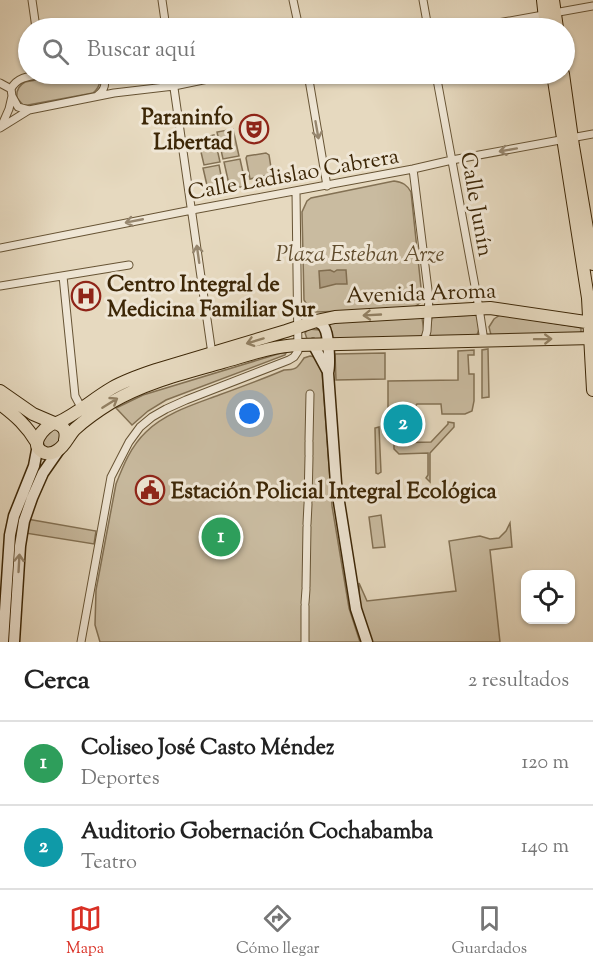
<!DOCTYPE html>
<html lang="es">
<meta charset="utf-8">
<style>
:root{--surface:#fff;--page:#f6f6f6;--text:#222;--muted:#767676;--line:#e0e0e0;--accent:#d93025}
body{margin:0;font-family:"Sorts Mill Goudy",serif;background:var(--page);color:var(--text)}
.controls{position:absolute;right:18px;bottom:18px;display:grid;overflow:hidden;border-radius:12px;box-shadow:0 2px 4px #0004}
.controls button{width:54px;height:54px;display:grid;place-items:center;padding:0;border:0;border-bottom:2px solid var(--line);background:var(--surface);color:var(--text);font:30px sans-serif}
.you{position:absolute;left:250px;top:414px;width:21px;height:21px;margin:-15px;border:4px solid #fff;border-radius:50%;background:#1a73e8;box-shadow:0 0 0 9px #1a73e833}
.badge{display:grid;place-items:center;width:39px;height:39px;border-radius:50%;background:var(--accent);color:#fff;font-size:20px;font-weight:700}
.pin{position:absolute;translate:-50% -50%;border:3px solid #fff;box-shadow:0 2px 6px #0006}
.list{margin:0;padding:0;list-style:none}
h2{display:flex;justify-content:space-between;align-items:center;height:78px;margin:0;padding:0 24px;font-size:26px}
h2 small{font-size:20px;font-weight:400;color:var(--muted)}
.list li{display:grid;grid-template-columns:39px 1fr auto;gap:18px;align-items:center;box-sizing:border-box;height:84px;padding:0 24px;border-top:2px solid var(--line)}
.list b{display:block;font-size:22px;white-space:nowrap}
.list p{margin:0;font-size:20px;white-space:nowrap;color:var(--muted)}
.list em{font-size:20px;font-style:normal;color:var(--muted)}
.icon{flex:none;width:33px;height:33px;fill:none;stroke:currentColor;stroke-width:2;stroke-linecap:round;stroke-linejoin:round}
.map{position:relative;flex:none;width:593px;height:642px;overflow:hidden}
.search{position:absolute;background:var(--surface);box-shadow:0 2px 4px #0004;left:18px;right:18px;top:18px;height:66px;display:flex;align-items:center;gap:15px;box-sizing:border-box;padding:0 21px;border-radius:33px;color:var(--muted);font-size:22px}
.sheet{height:246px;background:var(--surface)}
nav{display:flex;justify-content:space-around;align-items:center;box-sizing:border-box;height:84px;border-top:2px solid var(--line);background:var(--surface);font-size:16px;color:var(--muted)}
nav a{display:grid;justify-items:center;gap:3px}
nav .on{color:var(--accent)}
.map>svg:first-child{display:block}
.green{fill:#c9bba0;stroke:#837154;stroke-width:1.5}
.water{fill:#ad9c80;stroke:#806d50;stroke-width:1.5}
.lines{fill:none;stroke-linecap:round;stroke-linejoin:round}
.street-casing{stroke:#675435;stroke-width:9}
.secondary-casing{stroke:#3d2707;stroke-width:13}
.primary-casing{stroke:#3d2707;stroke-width:14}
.street{stroke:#efe6d5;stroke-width:7}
.secondary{stroke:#efe6d5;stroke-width:10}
.primary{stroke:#e6d9bf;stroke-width:12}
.oneway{stroke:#96866e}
.oneway2{stroke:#928063}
.labels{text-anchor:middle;stroke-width:6;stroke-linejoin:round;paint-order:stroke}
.poi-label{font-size:22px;font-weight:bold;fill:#3d2707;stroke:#efe6d5;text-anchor:start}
.street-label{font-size:22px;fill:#3d2707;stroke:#efe6d5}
.park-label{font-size:22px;font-style:italic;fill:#604c2d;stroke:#efe6d5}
</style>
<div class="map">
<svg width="593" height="642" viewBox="0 0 593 642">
<rect width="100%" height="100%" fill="#e6d9bf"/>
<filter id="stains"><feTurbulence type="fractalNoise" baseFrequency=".00333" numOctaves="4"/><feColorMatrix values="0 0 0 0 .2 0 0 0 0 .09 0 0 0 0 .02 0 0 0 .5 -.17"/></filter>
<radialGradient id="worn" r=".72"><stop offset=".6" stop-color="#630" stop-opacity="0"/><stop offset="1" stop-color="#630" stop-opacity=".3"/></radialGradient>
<!-- green -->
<path class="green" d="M68 74H96C102 81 100 87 93 93L28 105H23L17 98C16 91 18 86 25 82Z
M233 129 239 156 223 159 217 132Z
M214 135 220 162 204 165 198 139Z
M266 153 269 155 272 174 250 179 246 158 247 156Z
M240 159 246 186 230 189 224 162Z
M219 165 224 191 209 194 203 168Z
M394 181C403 182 407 185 411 192L422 297 421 302 412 309 315 312 310 309 304 300 302 212 307 201 311 198Z
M474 315 477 316 479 329 477 335 429 337 432 317Z
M500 315 578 327 581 328V334L491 335 489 327 494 319Z
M422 318 424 331 421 337 332 340V332L327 324 337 321Z
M308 329 320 330 322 336 320 340 307 339 305 333Z
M488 349 489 397 482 398V350Z
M474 350V355H468L469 374H474V401L472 411 465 414H442L441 404H417L411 412H393L392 415H388V381L458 380V351Z
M281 353H286L285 355 166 400 148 411 132 425 116 408 143 395Z
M385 353V379L336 380 335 354Z
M310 356 315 357 322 371 332 506 349 608 360 642H100L95 625 96 590 116 484C123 466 131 446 146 432 165 413 195 404 219 395 241 387 263 379 284 370 297 370 297 368 304 358Z
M448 422 454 423V427L430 453V482L426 478 428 475V453L399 454 394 449V443L431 442 448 424Z
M379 427 381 472 378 474 376 473 375 428Z
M54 428 60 430V440L56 444 49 448 44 446 42 443 44 436Z
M381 515 385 547 373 548 369 517Z
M27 519 96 531 94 544 25 533Z
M510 523 512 547 490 550 500 642H371L359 604V583L367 601 456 591 449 541 480 536 490 539 499 538 506 531Z"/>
<!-- water -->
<path class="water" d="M330 270 334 272 337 270H346L347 284H336L320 288 319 271Z"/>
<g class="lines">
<!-- street casing -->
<g class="street-casing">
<path id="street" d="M32 0 36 28
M162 0 166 28
M293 0 299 28
M423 0 428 28
M470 28 593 6
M172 74 212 354
M308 74 327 186
M436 74 479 308 484 341
M0 83 11 89 12 96 18 107 29 110
M11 89C17 76 32 76 45 74
M98 95C106 89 106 82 103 74
M1 127 9 109 12 96
M0 128 29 110 114 93 174 86 232 74
M413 169 429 298 427 331 424 342
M0 248 192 210 413 169 452 160 593 134
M63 276 75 396 82 409
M0 286 129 265
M309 440 310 394
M309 455V442
M308 502 309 457
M307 524 308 504
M306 587 307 527
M305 603 306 589
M81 642 111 477 129 442 140 427 152 417 166 409 186 400 289 360 294 357 298 351 296 191
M305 642V606"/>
</g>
<!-- secondary casing -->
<g class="secondary-casing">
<path id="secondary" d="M316 321C318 322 323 325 324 327 329 334 330 364 328 373L336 483 356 609 367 642
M313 344 327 370
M3 642 10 535 14 516 34 466 38 445
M14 642 20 546 24 521 32 498 43 473 59 450"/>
</g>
<!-- primary casing -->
<g class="primary-casing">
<path id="primary" d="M543 0 546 28
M553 0 557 28
M553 74 588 298 593 390
M563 74 573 146 593 264
M0 391 33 414 54 423
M0 404C16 416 27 426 37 443
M57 423C77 414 93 399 112 388 126 380 141 375 156 370L286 331 316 321 335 317 490 308 593 323
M65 440C67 431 64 425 54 423 43 427 27 447 45 453 49 454 54 453 58 450 65 446 69 435 75 429 86 419 99 410 112 402 146 382 185 373 223 362 248 355 273 346 298 345L593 338"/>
</g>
<!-- street -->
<use href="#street" class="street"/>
<!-- secondary -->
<use href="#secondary" class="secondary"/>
<!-- primary -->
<use href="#primary" class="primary"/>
</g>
<!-- one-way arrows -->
<defs><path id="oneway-shaft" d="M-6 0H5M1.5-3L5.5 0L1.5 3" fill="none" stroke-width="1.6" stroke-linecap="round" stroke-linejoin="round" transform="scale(1.5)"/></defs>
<g class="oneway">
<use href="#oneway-shaft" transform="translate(317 130) rotate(80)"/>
<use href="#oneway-shaft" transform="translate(508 150) rotate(170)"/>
<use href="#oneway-shaft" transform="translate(134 221) rotate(169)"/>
<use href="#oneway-shaft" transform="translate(198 254) rotate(-98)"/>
<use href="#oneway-shaft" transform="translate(19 563) rotate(-87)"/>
</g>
<g class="oneway2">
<use href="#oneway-shaft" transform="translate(372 315) rotate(177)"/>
<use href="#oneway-shaft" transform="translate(543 339) rotate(-1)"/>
<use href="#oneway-shaft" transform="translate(255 341) rotate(163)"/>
<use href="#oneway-shaft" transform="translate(110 403) rotate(-32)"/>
</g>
<!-- icons -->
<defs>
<g id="theatre-ring" transform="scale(1.5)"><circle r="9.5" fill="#efe6d5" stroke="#8f2418" stroke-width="1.5"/><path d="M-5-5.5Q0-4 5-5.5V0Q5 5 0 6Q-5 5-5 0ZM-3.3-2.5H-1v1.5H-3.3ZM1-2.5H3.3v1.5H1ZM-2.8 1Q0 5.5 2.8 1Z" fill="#8f2418"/></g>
<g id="hospital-ring" transform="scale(1.5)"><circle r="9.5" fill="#efe6d5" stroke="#8f2418" stroke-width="1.5"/><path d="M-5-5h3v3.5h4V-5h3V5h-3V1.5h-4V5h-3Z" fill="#8f2418"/></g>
<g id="civic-ring" transform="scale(1.5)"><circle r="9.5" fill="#efe6d5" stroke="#8f2418" stroke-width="1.5"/><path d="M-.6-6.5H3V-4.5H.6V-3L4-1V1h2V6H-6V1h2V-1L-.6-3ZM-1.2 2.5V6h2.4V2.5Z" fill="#8f2418"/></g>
</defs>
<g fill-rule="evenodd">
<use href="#theatre-ring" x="254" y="129"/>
<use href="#hospital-ring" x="86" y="296"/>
<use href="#civic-ring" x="150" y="490"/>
</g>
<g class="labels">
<!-- poi labels -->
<g class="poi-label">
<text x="233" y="124" text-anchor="end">Paraninfo<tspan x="233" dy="25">Libertad</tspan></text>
<text x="107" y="291">Centro Integral de<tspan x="107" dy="25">Medicina Familiar Sur</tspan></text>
<text x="171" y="498">Estación Policial Integral Ecológica</text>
</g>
<!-- street labels -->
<g class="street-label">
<text transform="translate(293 173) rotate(-10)" y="8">Calle Ladislao Cabrera</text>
<text transform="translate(478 204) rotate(80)" y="8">Calle Junín</text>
<text transform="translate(421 292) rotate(-2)" y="8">Avenida Aroma</text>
</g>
<!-- park labels -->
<g class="park-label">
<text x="360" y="261">Plaza Esteban Arze</text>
</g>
</g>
<rect width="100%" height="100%" filter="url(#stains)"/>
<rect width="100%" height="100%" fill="url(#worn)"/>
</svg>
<div class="controls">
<button><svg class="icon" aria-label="locate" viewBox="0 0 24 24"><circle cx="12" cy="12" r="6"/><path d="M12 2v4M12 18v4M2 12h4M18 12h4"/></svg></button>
</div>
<div class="you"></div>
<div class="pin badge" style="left:221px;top:537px;background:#2e9e5b">1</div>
<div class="pin badge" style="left:403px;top:424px;background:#0f9aa8">2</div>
<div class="search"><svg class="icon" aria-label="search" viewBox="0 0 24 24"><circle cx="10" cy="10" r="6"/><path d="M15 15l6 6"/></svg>Buscar aquí</div>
</div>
<section class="sheet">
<h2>Cerca<small>2 resultados</small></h2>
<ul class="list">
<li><span class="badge" style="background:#2e9e5b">1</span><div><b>Coliseo José Casto Méndez</b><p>Deportes</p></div><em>120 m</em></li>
<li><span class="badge" style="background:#0f9aa8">2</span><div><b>Auditorio Gobernación Cochabamba</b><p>Teatro</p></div><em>140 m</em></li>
</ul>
</section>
<nav>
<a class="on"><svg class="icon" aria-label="map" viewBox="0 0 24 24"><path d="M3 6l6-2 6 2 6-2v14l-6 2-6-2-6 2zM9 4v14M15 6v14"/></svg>Mapa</a>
<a><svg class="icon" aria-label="directions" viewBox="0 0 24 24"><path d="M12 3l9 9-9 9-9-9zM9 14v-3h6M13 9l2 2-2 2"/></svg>Cómo llegar</a>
<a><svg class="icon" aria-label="saved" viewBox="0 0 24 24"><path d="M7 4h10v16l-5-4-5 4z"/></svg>Guardados</a>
</nav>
